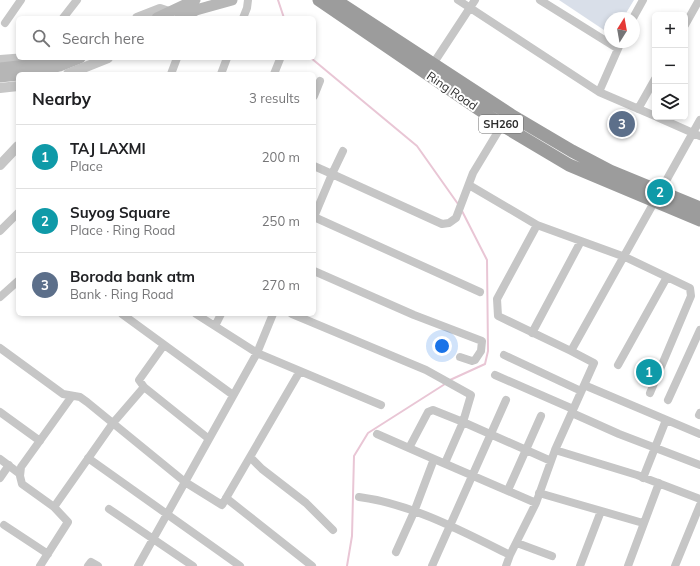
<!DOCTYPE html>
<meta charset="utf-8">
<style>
:root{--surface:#fff;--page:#f6f6f6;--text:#202124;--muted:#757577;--line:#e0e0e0;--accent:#297634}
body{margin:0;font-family:Mulish,sans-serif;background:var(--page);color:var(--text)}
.controls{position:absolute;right:12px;top:12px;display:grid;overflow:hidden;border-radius:6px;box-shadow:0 2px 6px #0003}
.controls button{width:36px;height:36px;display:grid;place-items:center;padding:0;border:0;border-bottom:1px solid var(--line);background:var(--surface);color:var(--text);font:20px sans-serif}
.compass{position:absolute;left:604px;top:12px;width:36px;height:36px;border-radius:50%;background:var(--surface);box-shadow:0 2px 6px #0003;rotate:11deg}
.you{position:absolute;left:442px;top:346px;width:14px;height:14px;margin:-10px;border:3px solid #fff;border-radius:50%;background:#1a73e8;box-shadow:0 0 0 6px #1a73e833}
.badge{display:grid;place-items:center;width:26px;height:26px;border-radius:50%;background:var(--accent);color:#fff;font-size:13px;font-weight:700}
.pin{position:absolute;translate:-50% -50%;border:2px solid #fff;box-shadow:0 1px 4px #0006}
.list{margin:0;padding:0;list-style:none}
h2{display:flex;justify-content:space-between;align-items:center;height:52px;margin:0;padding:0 16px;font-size:17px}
h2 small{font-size:13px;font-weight:400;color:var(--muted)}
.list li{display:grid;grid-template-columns:26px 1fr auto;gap:12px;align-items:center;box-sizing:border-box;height:64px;padding:0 16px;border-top:1px solid var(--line)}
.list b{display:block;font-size:15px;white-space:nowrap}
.list p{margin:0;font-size:13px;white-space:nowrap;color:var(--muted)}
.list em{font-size:13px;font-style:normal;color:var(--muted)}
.icon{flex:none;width:22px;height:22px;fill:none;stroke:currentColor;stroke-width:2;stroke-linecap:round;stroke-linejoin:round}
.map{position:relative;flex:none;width:700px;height:566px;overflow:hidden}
.search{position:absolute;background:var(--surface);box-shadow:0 2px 6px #0003;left:16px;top:16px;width:300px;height:44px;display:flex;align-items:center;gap:10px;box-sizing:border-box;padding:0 14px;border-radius:6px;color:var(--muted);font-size:15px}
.panel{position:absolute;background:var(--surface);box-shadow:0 2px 6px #0003;left:16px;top:72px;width:300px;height:244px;border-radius:6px}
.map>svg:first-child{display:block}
.green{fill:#d9dfe9}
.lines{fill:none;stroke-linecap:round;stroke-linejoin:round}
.stream{stroke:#e9c6d5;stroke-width:2}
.minor{stroke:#c6c6c6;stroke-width:8}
.tertiary{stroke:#c6c6c6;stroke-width:10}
.secondary{stroke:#b6b6b6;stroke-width:11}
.trunk{stroke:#9c9c9c;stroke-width:13}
.labels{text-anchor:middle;stroke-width:4;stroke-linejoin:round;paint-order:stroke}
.shield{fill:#fff;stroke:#6b6b6b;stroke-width:1}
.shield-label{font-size:11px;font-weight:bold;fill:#2c2c2c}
.street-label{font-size:12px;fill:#2c2c2c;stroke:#fff}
</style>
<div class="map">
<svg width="700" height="566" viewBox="0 0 700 566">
<rect width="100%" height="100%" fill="#fff"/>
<!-- green -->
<path class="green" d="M559 0H634L623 18H610V34Z"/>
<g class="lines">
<!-- stream -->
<path class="stream" d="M278 0 284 18
M311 58 417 146 458 204
M450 380 485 364 488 351 487 260 461 209
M347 566 352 536 354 456 368 433 445 384"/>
<!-- minor -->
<path class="minor" d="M458 0 599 92 655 116
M540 0 617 48
M63 18 77 0
M243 18 247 8 248 0
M633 18 643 0
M5 23 21 0
M685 25 699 0
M433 64 475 0
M171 74 177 58
M221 74 227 58
M274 74 280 59
M599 92 621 42
M314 96 320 81
M638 109 655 79
M657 117 700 136
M343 151 332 174 442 224 449 223 456 218 473 173 502 125
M314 166 332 174 314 217
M469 185 537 225 625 257 667 277 618 365
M314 217 480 292
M537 225 497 299 498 316 571 351
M0 231 18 213
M314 271 414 315 482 341 481 351 475 360 472 361 460 357
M0 297 18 281
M122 314 233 395
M196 314 257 353 273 314
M292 314 426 370 471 395 463 422 433 410 428 412 409 448
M215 326 221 314
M532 333 581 241
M0 348 63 394 80 397 87 402 185 482 257 353 381 405
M504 355 581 391
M495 375 573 409
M584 385 700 434
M144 387 139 380 164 345
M650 393 691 296 690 288 667 277
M668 400 700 330
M0 412 40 441
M572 413 619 434 700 465
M699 415 700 413
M377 434 434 459
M555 450 637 475 700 499
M250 457 262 469 306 503 333 530
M88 458 240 566
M0 459 20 474
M445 463 463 422 551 461
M0 478 9 465
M643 478 666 420
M508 490 541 416
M539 493 643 523
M359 497C412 504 462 531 510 555
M226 498 312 566
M54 507 113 423 144 387 209 439
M109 509 193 566
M4 525 48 554
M517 543 552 556
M396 552 414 512 434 459 536 503
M40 566 68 522 54 507 22 484 20 476 21 467 72 396
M88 566 91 562 98 566
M138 566 185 482 222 505 300 371
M432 566 506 400
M506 566 510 555 536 503 555 450 594 363 571 351 700 120
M580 566 601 511
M628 566 659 483
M675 566 700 505"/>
<!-- tertiary -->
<path class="tertiary" d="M137 18 160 9 169 12
M0 60 26 58
M68 74 108 58
M0 88 18 86
M0 165 18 146"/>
<!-- secondary -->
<path class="secondary" d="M157 18 195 0
M180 18 196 10 232 0
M0 68 27 65 59 58
M25 74 60 66 80 58
M0 77 18 75"/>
<!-- trunk -->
<path class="trunk" d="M319 0 502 125 569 165 700 220
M335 0 511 115 572 151 610 171 700 208"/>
</g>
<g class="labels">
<!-- shield labels -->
<rect class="shield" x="479" y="115" width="44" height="18" rx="3"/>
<g class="shield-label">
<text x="501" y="128">SH260</text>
</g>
<!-- street labels -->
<g class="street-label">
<text transform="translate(452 91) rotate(34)" y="4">Ring Road</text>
</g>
</g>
</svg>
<div class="controls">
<button>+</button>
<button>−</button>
<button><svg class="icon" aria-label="layers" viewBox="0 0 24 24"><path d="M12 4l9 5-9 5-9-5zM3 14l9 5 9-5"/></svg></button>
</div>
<svg class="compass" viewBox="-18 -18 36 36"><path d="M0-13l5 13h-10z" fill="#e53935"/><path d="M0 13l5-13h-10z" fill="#757577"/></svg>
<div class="you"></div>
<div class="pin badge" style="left:649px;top:372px;background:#0f9aa8">1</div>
<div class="pin badge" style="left:660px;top:192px;background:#0f9aa8">2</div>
<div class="pin badge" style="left:622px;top:124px;background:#5c6f8a">3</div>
<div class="search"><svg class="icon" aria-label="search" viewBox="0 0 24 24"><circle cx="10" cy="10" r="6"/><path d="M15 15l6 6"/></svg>Search here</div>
<section class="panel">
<h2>Nearby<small>3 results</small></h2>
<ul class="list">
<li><span class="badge" style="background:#0f9aa8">1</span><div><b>TAJ LAXMI</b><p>Place</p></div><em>200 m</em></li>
<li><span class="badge" style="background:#0f9aa8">2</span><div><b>Suyog Square</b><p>Place · Ring Road</p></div><em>250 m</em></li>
<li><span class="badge" style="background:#5c6f8a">3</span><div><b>Boroda bank atm</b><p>Bank · Ring Road</p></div><em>270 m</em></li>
</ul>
</section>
</div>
